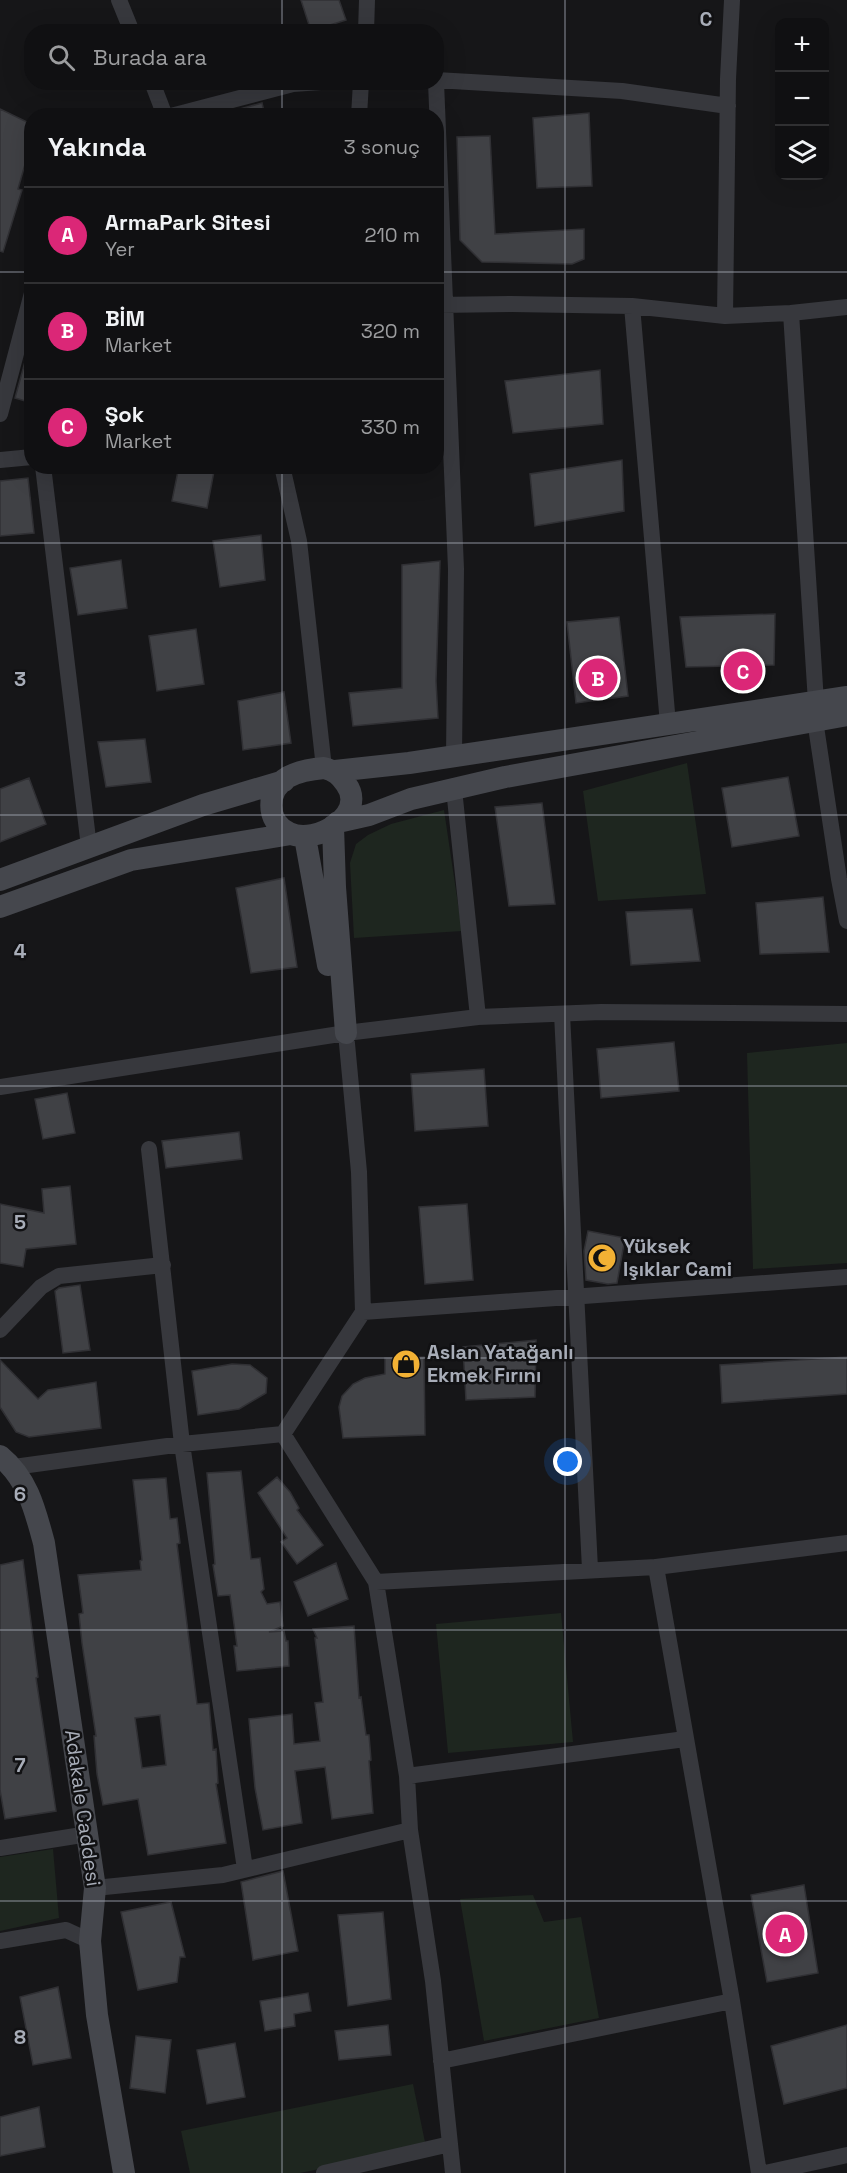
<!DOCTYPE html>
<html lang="tr">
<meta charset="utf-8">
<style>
:root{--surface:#101012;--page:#1e1e20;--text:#f1f3f6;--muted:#9c9d9f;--line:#303032;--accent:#db2777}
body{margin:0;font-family:"Space Grotesk",sans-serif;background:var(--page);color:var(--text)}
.controls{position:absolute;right:18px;top:18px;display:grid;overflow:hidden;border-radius:12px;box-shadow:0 6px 24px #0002}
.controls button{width:54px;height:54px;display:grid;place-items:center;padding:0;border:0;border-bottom:2px solid var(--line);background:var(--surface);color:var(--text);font:30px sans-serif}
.you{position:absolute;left:568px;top:1462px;width:21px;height:21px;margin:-15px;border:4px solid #fff;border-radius:50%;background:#1a73e8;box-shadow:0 0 0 9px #1a73e833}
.badge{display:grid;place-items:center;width:39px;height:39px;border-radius:50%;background:var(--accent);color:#fff;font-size:20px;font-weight:700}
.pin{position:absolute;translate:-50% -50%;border:3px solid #fff;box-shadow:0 2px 6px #0006}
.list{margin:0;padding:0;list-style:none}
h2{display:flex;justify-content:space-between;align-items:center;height:78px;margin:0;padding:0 24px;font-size:26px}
h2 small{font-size:20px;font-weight:400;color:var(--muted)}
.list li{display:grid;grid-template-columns:39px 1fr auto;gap:18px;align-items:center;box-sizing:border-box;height:96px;padding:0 24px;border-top:2px solid var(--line)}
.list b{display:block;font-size:22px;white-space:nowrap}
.list p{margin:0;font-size:20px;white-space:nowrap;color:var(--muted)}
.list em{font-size:20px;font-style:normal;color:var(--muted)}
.icon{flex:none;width:33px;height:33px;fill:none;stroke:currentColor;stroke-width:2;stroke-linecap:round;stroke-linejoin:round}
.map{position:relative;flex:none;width:847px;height:2173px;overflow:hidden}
.search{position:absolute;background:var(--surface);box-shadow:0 6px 24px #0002;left:24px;top:24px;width:420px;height:66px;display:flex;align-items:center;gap:15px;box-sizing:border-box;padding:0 21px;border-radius:24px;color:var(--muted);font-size:22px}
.panel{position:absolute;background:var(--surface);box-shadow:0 6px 24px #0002;left:24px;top:108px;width:420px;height:366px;border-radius:24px}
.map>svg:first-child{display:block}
.green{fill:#1e261f}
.building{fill:#404145;stroke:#303034;stroke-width:1.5;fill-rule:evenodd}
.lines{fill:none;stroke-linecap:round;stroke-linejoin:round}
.street{stroke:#37383d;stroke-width:16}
.secondary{stroke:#45474d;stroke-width:22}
.grid{fill:none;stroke:#a8adb8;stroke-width:1.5;stroke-opacity:0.55}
.labels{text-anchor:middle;stroke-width:5;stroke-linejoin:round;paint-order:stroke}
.poi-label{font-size:20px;font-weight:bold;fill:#a8adb8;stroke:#111113;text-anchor:start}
.street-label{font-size:20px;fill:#a8adb8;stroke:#111113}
.grid-label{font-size:20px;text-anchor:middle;font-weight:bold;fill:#a8adb8;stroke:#111113;stroke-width:5;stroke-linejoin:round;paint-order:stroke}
</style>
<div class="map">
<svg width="847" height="2173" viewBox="0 0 847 2173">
<rect width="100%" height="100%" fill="#161618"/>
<!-- green -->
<path class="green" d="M687 763 706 894 598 901 583 791Z
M444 810 462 931 354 938 350 863 356 844 368 835 391 824Z
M847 1043V1263L753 1269 747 1053Z
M561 1613 573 1742 448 1753 436 1624Z
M53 1849 59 1918 0 1931V1857Z
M533 1895 544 1922 581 1917 599 2018 484 2041 460 1899Z
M413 2084 426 2147 300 2173H190L181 2131Z"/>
<!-- building -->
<path class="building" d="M301 0H339L346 20 311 31Z
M262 103 265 116H226L225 113Z
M0 109 27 122 28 129H32V140L18 189 22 190 3 252 0 251Z
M589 113 592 186 537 188 533 118Z
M490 136 495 234 584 229V259L572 264 482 262 460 240 457 137Z
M28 351 32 352V403L15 398Z
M600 370 603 424 513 433 505 381Z
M622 460 624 511 535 526 530 474Z
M179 466H215L207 508 172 501Z
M28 478 34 533 0 536V481Z
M261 535 265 580 220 587 213 541Z
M121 560 127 608 78 615 70 568Z
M440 561 436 681 438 718 353 726 349 693 402 688V565Z
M775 614 774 665 686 667 680 617Z
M619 617 628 696 576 703 567 622Z
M196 629 204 684 157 691 149 636Z
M284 692 291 743 243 750 238 701Z
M145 739 151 782 106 787 98 742Z
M788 777 799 836 732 847 722 788Z
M29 778 46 824 0 842V789Z
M542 803 555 904 509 906 495 807Z
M284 878 297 967 251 973 236 888Z
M823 897 829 952 760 954 756 903Z
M692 909 700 961 631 965 626 912Z
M674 1042 679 1091 601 1098 597 1049Z
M484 1069 488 1126 415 1131 411 1074Z
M67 1093 75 1133 43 1139 35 1099Z
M239 1132 242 1159 166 1168 162 1141Z
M70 1186 76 1244 26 1249 23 1267 0 1263V1204L44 1213 42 1189Z
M467 1204 473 1280 425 1284 419 1207Z
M588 1231 625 1238 617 1283 608 1284 586 1280 584 1251Z
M80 1285 90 1350 63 1353 55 1291 59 1288Z
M536 1340 535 1397 466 1400 463 1347Z
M424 1357 425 1435 343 1438 339 1407 342 1396 353 1384 365 1378 385 1374V1358Z
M847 1357V1394L722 1403 720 1365Z
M0 1360 38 1399 48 1390 96 1382 101 1428 29 1437 16 1432 0 1407Z
M232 1364 250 1365 267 1378 266 1393 239 1409 198 1415 192 1371Z
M241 1471 251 1559 260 1558 264 1589 261 1592 267 1604 280 1602 283 1626 269 1632 284 1631 286 1641H288L289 1666 237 1671 234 1646H237L230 1595 218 1596 213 1565 215 1564 207 1473Z
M277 1477 290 1492 299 1508 297 1510 323 1545 297 1564 281 1542 287 1538 258 1493Z
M166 1478 170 1519 177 1518 180 1543 177 1544 197 1704 209 1703 213 1750 216 1749 218 1783 216 1784 226 1843 148 1855 138 1799 103 1805 97 1774 94 1736H96L82 1643 79 1614 83 1613 78 1575 141 1570 140 1561 142 1560 133 1480ZM160 1715 166 1765 142 1768 135 1718Z
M23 1560 38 1677 36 1678 56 1811 5 1819 0 1790V1565Z
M336 1563 348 1599 308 1616 294 1582Z
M354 1626 359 1698 361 1697 366 1735H369L371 1760 369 1761 373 1813 332 1819 325 1767 295 1771 302 1823 263 1830 255 1788 249 1719 292 1714 294 1744 320 1741 315 1703 323 1702 315 1638H317L313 1629Z
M283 1871 298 1951 253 1960 241 1882Z
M804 1885 818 1973 767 1982 751 1895Z
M171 1902 185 1957H180L177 1982 138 1990 121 1912Z
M383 1912 391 1999 348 2006 338 1915Z
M58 1987 71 2058 33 2065 20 1997Z
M308 1993 311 2011 294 2014 295 2026 265 2031 260 2001Z
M388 2025 391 2055 339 2060 335 2031Z
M847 2025V2088L784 2104 771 2046Z
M136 2036 171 2040 165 2093 130 2088Z
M235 2043 245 2097 207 2104 197 2050Z
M39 2107 45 2147 0 2156V2117Z"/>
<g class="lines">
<!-- street -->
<path class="street" d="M119 0 132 32
M366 32 367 0
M436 80 622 91 728 106
M152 82 165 116
M436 82 456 569 454 756
M171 116 293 84 321 82
M359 116 361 82
M436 305 512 304 632 306 725 316 791 313
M632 306 668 724
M725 316 728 79 732 0
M0 414 32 293
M0 460 32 457
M43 466 89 847
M282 466 299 541 324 768
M816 702 791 313 847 307
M815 720 839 879 847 921
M454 789 478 1017
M562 1014 590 1569
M0 1087 346 1033 478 1017 601 1012 847 1014
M149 1149 182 1444 245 1869
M363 1312 847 1277
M0 1330 41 1287 59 1276 163 1265
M283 1434 376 1582 407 1776 410 1830 433 1981 453 2173
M14 1467 182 1444 283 1434 363 1312 359 1172 346 1033
M656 1567 732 2001 759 2173
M376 1582 656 1567 847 1543
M407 1776 685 1739
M0 1848 88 1834
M95 1888 223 1875 410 1830
M0 1941 66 1930 90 1941
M441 2061 732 2001
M324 2173 450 2144
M765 2173 847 2155"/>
<!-- secondary -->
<path class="secondary" d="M324 768C335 771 340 775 346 784 368 814 316 846 289 833 265 821 266 790 288 777 299 771 312 769 324 768Z
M335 771 409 763 847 697
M338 822 369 815 411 799 505 777 847 715
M333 826 335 887 346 1033
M305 837 328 965
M0 880 203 805 284 781
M0 907 131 860 291 834
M0 1456C28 1479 35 1510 44 1543L95 1888 90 1941 97 2015 124 2173"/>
</g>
<!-- grid -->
<path class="grid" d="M282 0V32M565 0V2173M282 82V116M0 272H32M436 272H847M282 466V2173M0 543H847M0 815H847M0 1086H847M0 1358H847M0 1630H847M0 1901H847"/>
<!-- icons -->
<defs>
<g id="mosque-disc" transform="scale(1.5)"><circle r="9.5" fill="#f2b134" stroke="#111113"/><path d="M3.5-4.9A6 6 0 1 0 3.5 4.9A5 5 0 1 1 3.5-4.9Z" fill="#111"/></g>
<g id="shop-disc" transform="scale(1.5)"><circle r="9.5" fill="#f2b134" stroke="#111113"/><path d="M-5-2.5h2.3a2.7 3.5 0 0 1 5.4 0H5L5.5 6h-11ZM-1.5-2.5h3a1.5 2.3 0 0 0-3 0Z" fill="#111"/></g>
</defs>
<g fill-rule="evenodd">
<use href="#mosque-disc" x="602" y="1258"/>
<use href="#shop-disc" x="406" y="1364"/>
</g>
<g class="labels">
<!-- poi labels -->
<g class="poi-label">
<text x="623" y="1253">Yüksek<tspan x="623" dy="23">Işıklar Cami</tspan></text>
<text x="427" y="1359">Aslan Yatağanlı<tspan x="427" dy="23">Ekmek Fırını</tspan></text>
</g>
<!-- street labels -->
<g class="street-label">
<text transform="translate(83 1808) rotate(82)" y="7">Adakale Caddesi</text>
</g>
</g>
<g class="grid-label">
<text x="706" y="26">C</text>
<text x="20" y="686">3</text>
<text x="20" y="958">4</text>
<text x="20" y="1229">5</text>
<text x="20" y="1501">6</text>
<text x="20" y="1772">7</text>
<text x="20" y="2044">8</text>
</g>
</svg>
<div class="controls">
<button>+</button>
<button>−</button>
<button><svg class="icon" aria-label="layers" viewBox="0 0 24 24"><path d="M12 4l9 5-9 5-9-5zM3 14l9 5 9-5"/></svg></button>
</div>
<div class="you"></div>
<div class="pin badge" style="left:785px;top:1934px">A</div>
<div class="pin badge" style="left:598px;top:678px">B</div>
<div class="pin badge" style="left:743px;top:671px">C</div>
<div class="search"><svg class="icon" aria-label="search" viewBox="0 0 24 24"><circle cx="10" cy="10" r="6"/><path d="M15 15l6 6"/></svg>Burada ara</div>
<section class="panel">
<h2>Yakında<small>3 sonuç</small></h2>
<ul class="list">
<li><span class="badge">A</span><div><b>ArmaPark Sitesi</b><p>Yer</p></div><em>210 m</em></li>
<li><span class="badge">B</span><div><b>BİM</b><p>Market</p></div><em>320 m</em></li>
<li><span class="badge">C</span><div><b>Şok</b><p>Market</p></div><em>330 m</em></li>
</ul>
</section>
</div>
